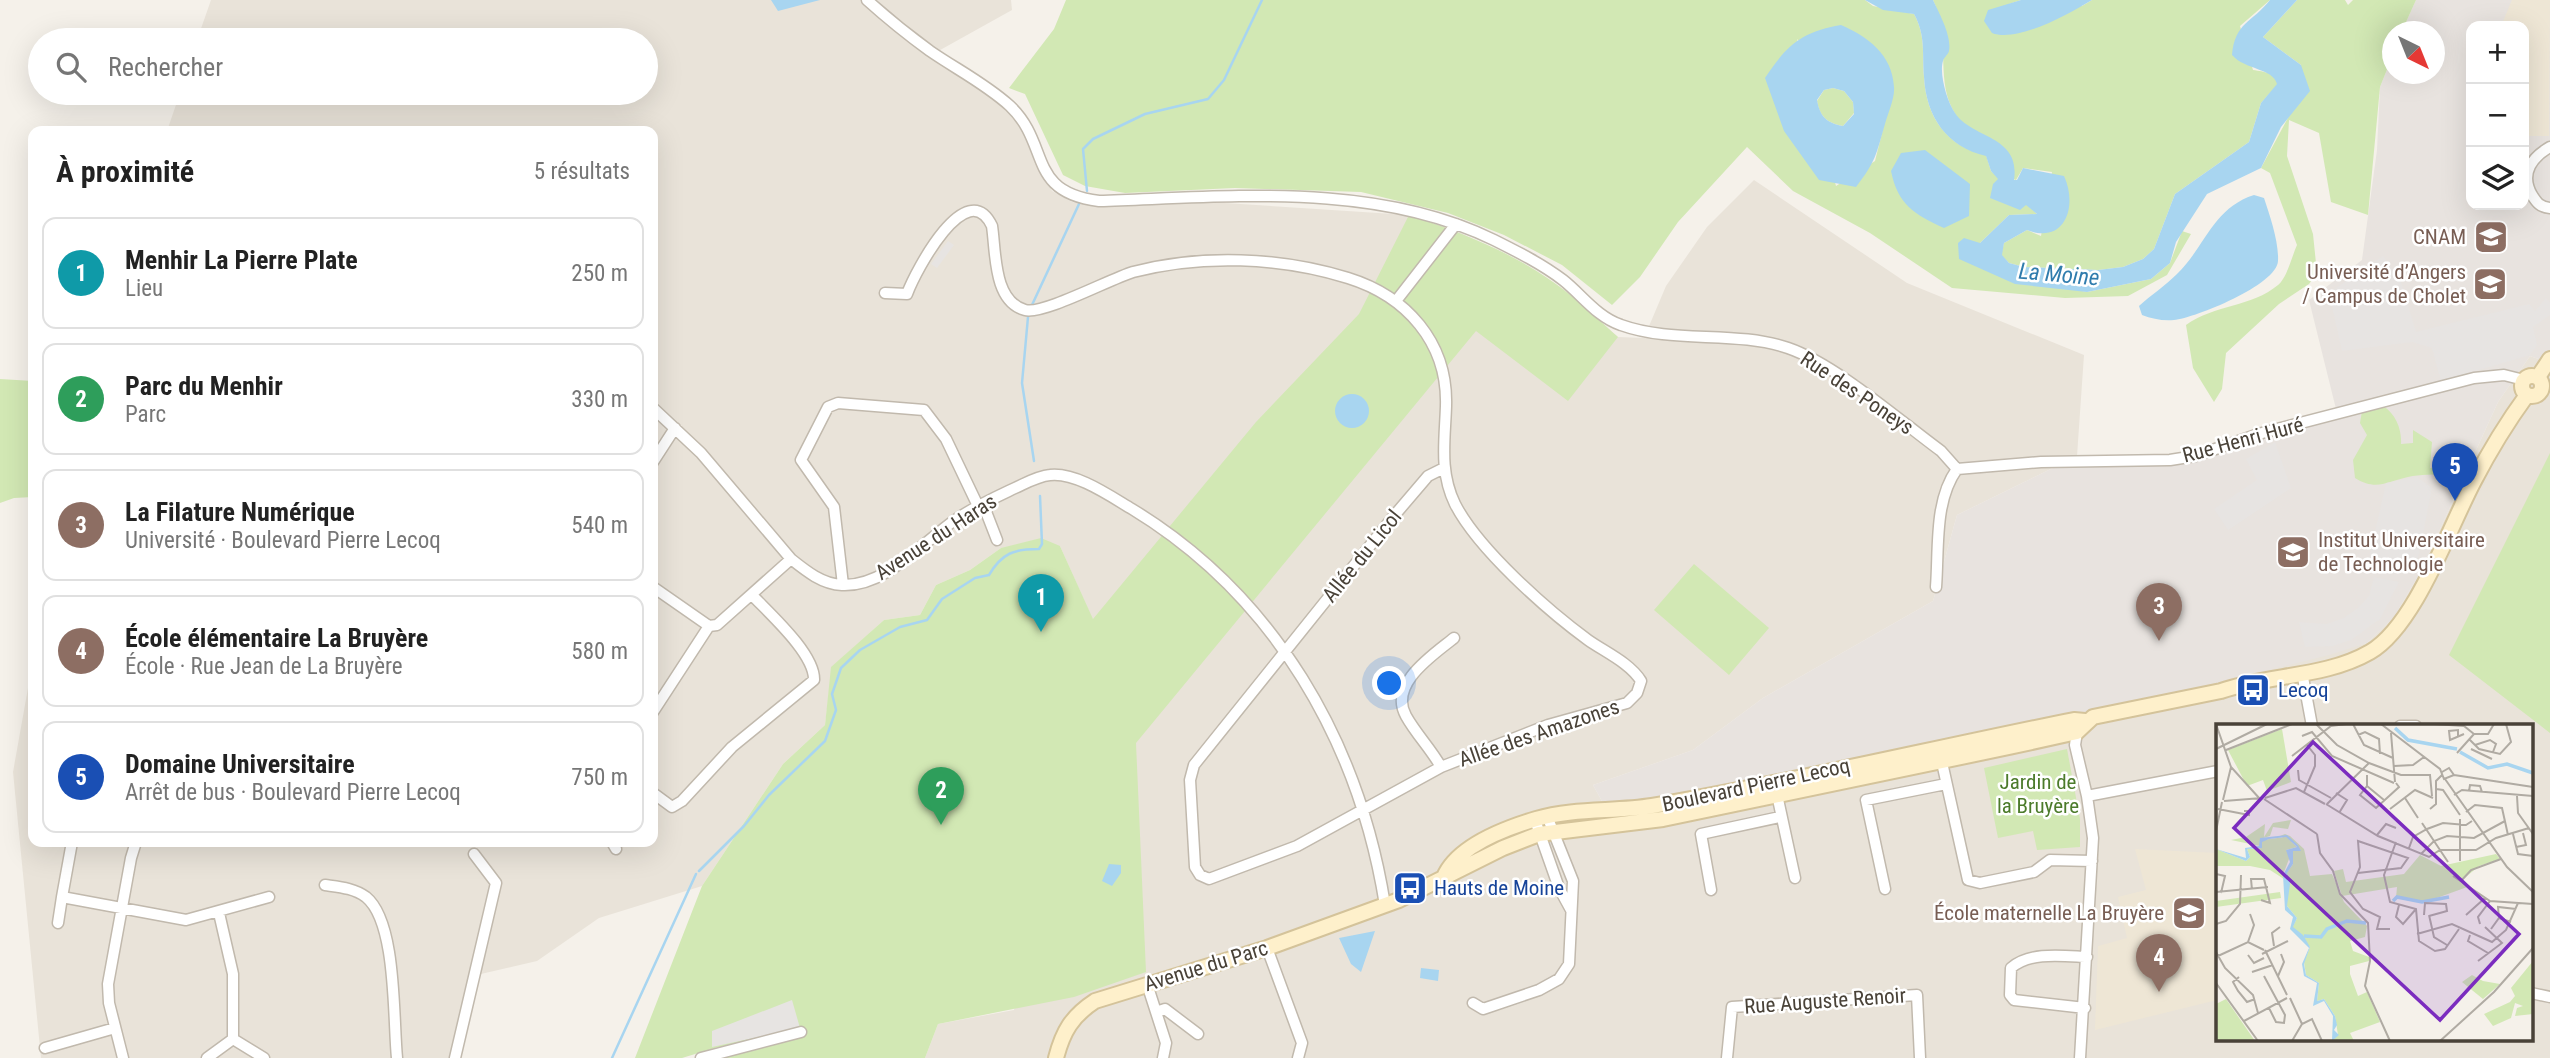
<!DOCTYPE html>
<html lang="fr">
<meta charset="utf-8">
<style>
:root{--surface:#fff;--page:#f6f6f6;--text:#222;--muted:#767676;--line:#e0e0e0;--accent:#b45309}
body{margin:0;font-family:"Roboto Condensed",sans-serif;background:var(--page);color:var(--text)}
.controls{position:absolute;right:21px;top:21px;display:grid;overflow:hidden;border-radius:14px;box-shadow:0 7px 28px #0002}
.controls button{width:63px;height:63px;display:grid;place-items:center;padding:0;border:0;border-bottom:2px solid var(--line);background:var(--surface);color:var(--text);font:35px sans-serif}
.compass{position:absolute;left:2382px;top:21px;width:63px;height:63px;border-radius:50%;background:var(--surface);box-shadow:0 7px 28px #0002;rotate:137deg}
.you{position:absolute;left:1390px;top:684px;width:24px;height:24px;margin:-18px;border:5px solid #fff;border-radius:50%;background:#1a73e8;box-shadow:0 0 0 10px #1a73e833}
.badge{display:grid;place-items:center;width:46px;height:46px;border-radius:50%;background:var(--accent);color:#fff;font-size:23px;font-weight:700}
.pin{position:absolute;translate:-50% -58px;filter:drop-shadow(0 2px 4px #0008)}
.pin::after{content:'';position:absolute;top:37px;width:24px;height:21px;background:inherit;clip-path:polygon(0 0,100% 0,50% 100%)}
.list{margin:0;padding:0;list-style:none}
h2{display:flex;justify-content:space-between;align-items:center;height:91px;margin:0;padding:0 28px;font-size:30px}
h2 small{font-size:23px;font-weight:400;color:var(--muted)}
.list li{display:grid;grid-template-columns:46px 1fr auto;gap:21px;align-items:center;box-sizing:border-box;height:112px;margin:0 14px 14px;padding:0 14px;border:2px solid var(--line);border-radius:14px}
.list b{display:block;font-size:26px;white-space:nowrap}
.list p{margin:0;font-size:23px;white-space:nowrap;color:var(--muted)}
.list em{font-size:23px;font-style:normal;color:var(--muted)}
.icon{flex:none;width:38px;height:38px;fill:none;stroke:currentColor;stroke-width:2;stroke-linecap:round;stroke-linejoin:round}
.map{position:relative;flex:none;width:2550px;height:1058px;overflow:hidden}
.search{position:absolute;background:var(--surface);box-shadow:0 7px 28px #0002;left:28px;top:28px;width:630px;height:77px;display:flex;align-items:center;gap:18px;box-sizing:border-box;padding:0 24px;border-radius:38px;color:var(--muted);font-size:26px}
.panel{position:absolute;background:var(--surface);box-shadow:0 7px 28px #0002;left:28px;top:126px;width:630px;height:721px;border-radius:14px}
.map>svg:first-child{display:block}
.residential{fill:#e9e3d9;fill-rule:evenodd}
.industrial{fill:#e8e3df;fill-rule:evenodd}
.education{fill:#eee6d5}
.green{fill:#d2e8b4;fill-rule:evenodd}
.parking{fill:#e7e4e2}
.water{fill:#a8d5f0;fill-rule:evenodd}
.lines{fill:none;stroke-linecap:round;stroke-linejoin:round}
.stream{stroke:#a8d5f0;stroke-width:2.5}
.street-casing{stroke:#c1b9ad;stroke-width:13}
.secondary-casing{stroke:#d4c39a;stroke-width:18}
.street{stroke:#fff;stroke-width:10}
.secondary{stroke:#fef0cb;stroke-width:14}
.labels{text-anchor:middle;stroke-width:5;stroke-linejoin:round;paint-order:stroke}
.education-label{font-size:21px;fill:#785e54;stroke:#fff;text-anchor:end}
.street-label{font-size:21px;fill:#494238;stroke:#fff}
.transit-label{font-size:21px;fill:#164399;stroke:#fff;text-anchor:start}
.park-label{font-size:21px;fill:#4c7b2b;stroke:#fff}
.water-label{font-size:23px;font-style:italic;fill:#307cad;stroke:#fff}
.inset-river{fill:none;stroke:#a8d5f0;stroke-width:3.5}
.inset-road{fill:none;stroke:#b0aba3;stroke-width:2}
.view{fill:#7b2cbf;fill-opacity:0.15;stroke:#7b2cbf;stroke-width:3.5}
.inset-edge{fill:none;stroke:#494238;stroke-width:3.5}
</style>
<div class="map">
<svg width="2550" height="1058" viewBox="0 0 2550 1058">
<rect width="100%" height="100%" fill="#f5f1ea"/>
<!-- residential -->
<path class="residential" d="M211 0H1011L1012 10 933 54 1008 108 1023 130 1052 191 1072 202 1100 205 1209 202 1409 215 1461 233 1544 277 1568 292 1618 337 1644 338 1666 286 1707 227 1754 180 1907 283 2084 355 2077 456 1957 515 1933 601 1763 698 1693 750 1593 785 1613 821 1926 756 2367 643 2394 617 2420 573 2498 402 2530 356 2550 363V1058H925L938 1024 1014 1010 1093 620 1060 546 1001 548 970 570 936 585 920 615 884 620 832 667 825 725 783 764 702 886 599 918 537 961 468 977 449 1058H41L13 772 33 660V842H653V131H167L180 93H646V40H197ZM2218 726H2531V1039H2218Z"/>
<!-- industrial -->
<path class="industrial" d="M2416 0H2550V363L2530 356 2498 402 2420 573 2394 617 2367 643 2329 655 1926 756 1613 821 1593 785 1693 750 1763 698 1933 601 1957 515 2077 456 2144 462 2336 409 2309 300 2362 260 2377 150 2380 87 2392 57V74H2434V32L2402 31ZM2471 26H2524V205H2471Z"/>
<!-- education -->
<path class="education" d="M2512 0H2550L2549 136H2524V26H2501Z
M2135 849 2217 853V1000L2095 1030 2098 946 2127 938 2118 897 2146 890Z"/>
<!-- green -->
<path class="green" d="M1066 0H1865L1873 6 1914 14C1926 36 1922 53 1924 77 1926 117 1947 147 1986 155L1991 171 2037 214 2009 215 1980 243H1958L2066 288 2087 292 2151 279 2170 263 2182 231 2191 234 2167 275 2128 296 2065 298 1952 288 1870 233 1793 191 1747 147 1678 222 1640 277 1612 305 1562 265 1504 235 1448 213 1361 192 1235 188 1125 193 1085 186 1063 175 1025 94 1009 88 1054 29ZM1797 39 1884 125 1875 161 1836 186Z
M1933 0H2021L2009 4 2082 6 2092 0H2270L2240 26 2253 70C2265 72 2274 72 2278 84L2261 103 2249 142 2175 194 2154 249 2143 259 2123 267 2098 270 2024 267 2009 263 2001 255 2004 243 2027 230 2041 236 2052 172 2023 168 2016 180 2013 179C1992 155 1955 127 1947 95 1939 61 1949 33 1933 0Z
M2297 0H2345L2348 5 2353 0H2416L2402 31 2392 32V57L2380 87 2368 215 2331 202 2319 133 2289 120 2287 156 2313 234 2317 273 2309 284 2279 304 2226 353 2222 389 2214 402 2193 368 2186 325C2213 305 2252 307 2278 285 2287 278 2292 256 2297 245L2270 173 2261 168 2290 114 2301 65 2263 37Z
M1833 88 1844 91 1853 102 1854 113 1843 126C1827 123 1820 117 1817 101L1824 90Z
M1409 215C1464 233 1524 257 1569 294 1586 307 1602 323 1618 337L1568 401 1476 331 1136 743 1146 972 1074 997 938 1024 925 1058H721L718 1047 682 1058H635L702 886 783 764 825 725 831 667 884 620 920 615 936 585 970 570 1001 548 1041 538 1060 546 1093 619 1256 422 1359 314Z
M0 379 33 381V497L14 498 0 503Z
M2383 406C2396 414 2402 430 2401 444L2413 443V430L2432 442 2430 468 2452 464 2447 474C2435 475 2420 474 2408 477 2386 482 2376 491 2355 478L2353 460 2367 435 2360 423 2362 411Z
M2550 453V733L2449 655Z
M1694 564 1769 628 1729 675 1654 610Z
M2067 749 2080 819V847L2037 850 2033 831 1998 838 1984 768Z"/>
<!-- parking -->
<path class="parking" d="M948 241 954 245 937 268 931 264Z
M2383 256 2401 282 2416 332 2529 304 2535 311 2546 298 2550 302V315L2533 327 2537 345 2530 355 2441 381 2432 348 2412 342 2342 351 2329 293Z
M2275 442 2291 488 2228 530 2214 509 2257 480 2246 459Z
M2417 477 2432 488 2416 569 2368 563 2386 483Z
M2374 577 2399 582 2380 619 2351 640 2332 646 2305 647 2299 622 2327 624 2344 618 2358 608 2369 596Z
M792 1000 800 1028 712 1047V1031Z"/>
<!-- water -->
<path class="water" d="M771 0H820L778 11Z
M1865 0H1933C1939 13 1952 36 1949 51 1948 55 1944 57 1943 61 1939 74 1947 101 1955 113 1972 139 2021 135 2014 180H2017L2023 168 2064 176C2078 206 2065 245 2027 230L2004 243 2002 255 2009 263 2024 267 2098 270 2123 267 2143 259 2154 249 2175 194 2249 142 2261 103 2277 84C2273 68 2245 70 2232 55 2235 22 2252 23 2270 0H2297L2263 37 2301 65 2310 91 2281 127 2261 168 2207 194 2176 242 2170 263 2151 279 2087 292 2015 284 1959 259 1958 243 1964 238 1980 243 2009 215 2037 214 2026 205 2020 210 1990 198 1993 184 1998 179 1991 171 1986 156C1947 147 1926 117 1924 77 1922 53 1926 36 1914 14L1883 10Z
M2021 0H2092C2069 14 2017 43 1992 33L1984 21 1988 10Z
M1841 25C1868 37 1892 54 1894 87 1895 98 1888 113 1885 124 1876 155 1876 161 1856 187L1819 180 1784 131 1765 78C1787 45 1801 32 1841 25ZM1833 88 1844 91 1853 102 1854 114 1843 126C1827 123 1820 117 1817 100L1824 90Z
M1925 150 1970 184 1969 216 1944 228C1914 214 1898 205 1891 171L1901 153Z
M2254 195 2264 198C2270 216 2279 242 2278 261 2277 285 2195 318 2174 320 2163 321 2152 319 2142 315L2139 306C2151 295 2165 286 2177 274 2205 247 2213 208 2254 195Z
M1335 411a17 17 0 1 1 34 0a17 17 0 1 1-34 0Z
M1109 864 1121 865V873L1112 886 1102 881Z
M1375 931 1361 972 1351 964 1339 938Z
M1421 968 1439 970 1438 981 1420 978Z"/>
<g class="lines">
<!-- stream -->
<path class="stream" d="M1087 191 1083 149 1093 139 1145 114 1208 99 1224 80 1262 0
M1032 305 1079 204
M1028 317 1022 383 1034 461
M699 871 744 826 769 795 825 741 836 710 832 694 841 668 860 650 900 627 927 620 942 599 975 578 989 575C1002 553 1014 549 1039 549L1042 544 1040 496
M612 1058 696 874"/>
<!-- street casing -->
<g class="street-casing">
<path id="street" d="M867 0C887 18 908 35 930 51 956 69 986 84 1010 106 1051 145 1026 192 1099 201 1229 197 1374 181 1494 240 1518 252 1542 264 1563 280 1582 295 1597 317 1621 325 1674 344 1735 330 1788 348 1835 364 1900 421 1941 451L1957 469
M2550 147C2531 158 2520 174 2532 195 2537 203 2540 207 2550 208
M885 293 907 294C916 270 967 174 992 226 996 252 993 301 1025 310 1043 315 1110 279 1133 272 1202 254 1280 257 1348 278 1406 296 1448 342 1446 406 1445 440 1439 471 1455 504 1478 549 1547 610 1588 640 1605 652 1630 663 1641 681L1637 693 1627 703 1548 725 1441 767 1297 846 1209 879 1200 875 1195 867 1190 780 1194 765 1393 517 1428 476 1444 468
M1396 301 1456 224
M653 408 701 453 791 559C806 571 822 584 842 585 885 587 922 543 955 520 974 507 994 498 1015 488 1026 483 1038 476 1050 475 1076 472 1110 496 1132 509 1275 596 1359 742 1385 905
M653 462 675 428
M1957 469 2041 462 2170 460 2195 456 2262 433 2474 378 2504 375 2524 380
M983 504 997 540
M843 585 834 507 801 460 828 407 838 403 924 410 946 439 978 506
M653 587 709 626 717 625 791 559
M1936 587C1939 548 1934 501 1957 469
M2302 672 2312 726
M653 712 709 626
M2400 726H2416
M2077 732 2075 745 2087 796 2093 838 2080 1058
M1941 758 1968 880 1980 883 2034 872 2050 860 2092 861
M1441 767C1431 749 1416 734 1406 716 1388 684 1433 655 1454 638
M1776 790 1795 878
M653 793 672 807 682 801 732 747 814 680C815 654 770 614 752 595
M2087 796 2218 771
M1535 820 1559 888 1571 910
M72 842 62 897 186 920 269 897
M612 842 616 849
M325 885C339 887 354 888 366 897 397 922 393 1019 397 1058
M1885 889 1866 800 1946 784
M1711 890 1701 834 1780 817
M58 923 62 897
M1267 948 1302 1043 1298 1058
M1147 984 1166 1043 1163 1058
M2531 993 2550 997
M1473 1003 1483 1009 1539 990 1559 979 1569 964 1573 881 1547 816
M2085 1008 2014 1000 2010 995 2011 968C2030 951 2064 956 2087 957
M1156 1012 1165 1009 1198 1034
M233 1039 264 1058
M45 1048 115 1028
M123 1058 109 1003 108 984 131 858 136 842
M207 1058 233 1039V974L219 913
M455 1058 496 883 474 854
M701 1058 801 1032
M1727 1058 1732 1007 1917 995 1920 1058"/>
</g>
<!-- secondary casing -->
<g class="secondary-casing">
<path id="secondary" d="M2522 386a10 10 0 1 1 20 0a10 10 0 1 1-20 0Z
M2538 377 2550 359
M1444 877C1457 846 1506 828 1536 819 1574 808 1614 812 1652 806 1793 782 1934 748 2074 720L2085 721
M1056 1058C1063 1031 1072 1016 1095 1001L1267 948 1399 900 1503 848 1539 834 1663 819 2009 747 2077 732 2093 717 2221 691C2268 674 2325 678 2370 652 2415 626 2449 528 2474 481 2489 452 2508 421 2527 395"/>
</g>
<!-- street -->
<use href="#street" class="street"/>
<!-- secondary -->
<use href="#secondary" class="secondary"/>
</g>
<!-- icons -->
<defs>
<g id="university-square" transform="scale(1.75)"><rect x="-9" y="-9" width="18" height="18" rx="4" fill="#8d6e63" stroke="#fff"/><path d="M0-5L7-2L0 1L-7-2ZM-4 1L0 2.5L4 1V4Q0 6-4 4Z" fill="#fff"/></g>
<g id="bus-square" transform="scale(1.75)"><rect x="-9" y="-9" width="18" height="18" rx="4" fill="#1a4fb4" stroke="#fff"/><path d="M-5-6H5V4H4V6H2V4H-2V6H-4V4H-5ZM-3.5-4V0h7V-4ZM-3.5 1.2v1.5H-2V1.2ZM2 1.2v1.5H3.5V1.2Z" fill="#fff"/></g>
<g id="school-square" transform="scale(1.75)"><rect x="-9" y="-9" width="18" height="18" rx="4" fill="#8d6e63" stroke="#fff"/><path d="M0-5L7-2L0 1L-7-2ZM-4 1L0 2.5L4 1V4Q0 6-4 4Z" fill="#fff"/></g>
</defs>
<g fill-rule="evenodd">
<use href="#university-square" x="2491" y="237"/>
<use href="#university-square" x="2490" y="284"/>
<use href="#university-square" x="2293" y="552"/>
<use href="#bus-square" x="2253" y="690"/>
<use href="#bus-square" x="1410" y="888"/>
<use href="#school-square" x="2189" y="913"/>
</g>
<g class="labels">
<!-- education labels -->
<g class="education-label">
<text x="2466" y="244">CNAM</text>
<text x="2466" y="279">Université d’Angers<tspan x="2466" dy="24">/ Campus de Cholet</tspan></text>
<text x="2318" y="547" text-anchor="start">Institut Universitaire<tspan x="2318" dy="24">de Technologie</tspan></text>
<text x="2164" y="920">École maternelle La Bruyère</text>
</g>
<!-- street labels -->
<g class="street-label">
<text transform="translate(1857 393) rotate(34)" y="7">Rue des Poneys</text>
<text transform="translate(2243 440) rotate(-15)" y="7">Rue Henri Huré</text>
<text transform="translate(936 537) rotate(-33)" y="7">Avenue du Haras</text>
<text transform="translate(1362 556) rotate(-51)" y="7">Allée du Licol</text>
<text transform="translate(1539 733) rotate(-19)" y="7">Allée des Amazones</text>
<text transform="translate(1756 785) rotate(-12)" y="7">Boulevard Pierre Lecoq</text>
<text transform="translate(1206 966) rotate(-17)" y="7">Avenue du Parc</text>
<text transform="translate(1825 1001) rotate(-4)" y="7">Rue Auguste Renoir</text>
</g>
<!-- transit labels -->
<g class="transit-label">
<text x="2278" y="697">Lecoq</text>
<text x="1434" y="895">Hauts de Moine</text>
</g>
<!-- park labels -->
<g class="park-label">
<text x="2038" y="789">Jardin de<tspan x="2038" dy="24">la Bruyère</tspan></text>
</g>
<!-- water labels -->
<g class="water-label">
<text transform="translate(2059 274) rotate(5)" y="8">La Moine</text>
</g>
</g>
<!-- overview -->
<g transform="translate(2216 724)">
<rect width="317" height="317" fill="#f5f1ea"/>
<path d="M66 5 75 58 51 67 47 56 31 62 12 26ZM75 96 72 105 57 103 54 112 44 115V122L15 116 30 113 49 100 48 113 57 99ZM64 112 69 110 74 112 88 125 94 152 116 150 128 178 151 202 149 213 134 217 137 227 153 233V237L134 242V250L142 272 151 268 164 298 134 309 138 317H116L122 311 119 292 108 275 101 277 103 259 90 251 88 238 94 223 76 204 81 194 71 182 70 150 77 140 75 125 82 127V121ZM70 113 81 123 70 126 75 130 68 148 71 157 54 146 34 142H0V125L30 137 34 133 31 125 46 124V117L53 115ZM280 130 284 135 263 142 245 157 254 162 207 179 180 174 181 163 126 172 118 147 127 145 130 158 188 150 204 131 225 142ZM64 168 65 174 0 183V177ZM317 237V290L299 292 301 284 307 282 299 279 295 294 277 302 268 290 294 278 299 272 295 264ZM256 251 267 257 284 260 267 275 246 258ZM10 275 39 317H0V280Z" fill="#d2e8b4"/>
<path d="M71 111 82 121 85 127H77V140L71 149 74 160 71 182 81 194 77 203 87 211 94 223 88 240 90 251 103 259 101 277 108 275 119 292 121 301 118 306 123 311 116 317 117 292 108 277 97 282 101 259 88 252 86 240 93 224 74 205 77 193 69 186 67 151 74 138 70 126 81 123 70 113 53 115 46 118V124L31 125 34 133 30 137 0 125 30 134 29 124 43 122 44 114Z" fill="#a8d5f0"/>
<path class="inset-river" d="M179 4 192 16 241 25M244 28 272 44 291 40 317 49M177 177 181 173 206 178 233 173M88 212 105 213 111 205 131 197 150 199"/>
<path class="inset-road" d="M0 0 15 43 44 75M100 0 121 21 153 39 185 51H214L216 72M137 0 148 21 177 34M165 0 224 45 228 55 238 51 233 44 226 48M218 0 248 2 258 10M175 9 179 58M258 10H272L278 0M142 11 149 8 163 15 164 30M86 12 96 8 116 32 178 59M242 12V6L233 7 234 16 248 10M254 16 263 25 284 30 295 18 290 0M259 21 274 16 280 20 277 28M0 25 51 0M255 25 276 35M10 26 76 0M241 29 258 10M76 32 115 2 130 0M178 42 197 41 208 33M82 46 83 56 115 74M151 51V62L144 71 160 84 183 63 180 59M238 51 317 63M229 55 291 143 317 168M151 62 168 76M220 65 227 66 244 91M253 67 254 61 264 62 266 68M88 68 99 42V31L91 21M120 69 131 76 123 89M238 71 246 66 317 72M301 72 302 89 317 110M49 74 80 64 109 80M189 74 202 94M48 75 101 110M7 76 15 43M8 77 46 74M110 80 162 112 213 133 224 126H260L280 114 313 104M111 80 153 39M2 85 33 91V87H28M174 85 199 66 217 74M214 85 220 80V57L226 51M250 88 259 81 286 84 292 111M206 99 232 138M0 107 6 78M101 110 104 129 117 147 124 170 152 199 154 237 149 262 174 317M297 110 302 130 317 132M161 111 170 100 180 104M180 118 168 151 174 178 200 185 203 217 219 227 229 225 243 205M300 123 310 121 307 109M193 124 197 113 211 105 227 99 250 101 256 97M205 130 218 117 231 112 258 114 289 97M244 137V95M142 149 185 144 192 134 142 117 144 143 134 168 147 185 164 193 161 205H174M0 150 9 152 5 169M237 152 274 177 317 180M245 157 255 146 285 135M36 166 35 155H48L54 179 45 176M0 168 52 163M183 181 180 193 187 200 200 185M208 191 209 179 230 180 231 187 213 192M213 191 218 213 231 221M250 191 269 174M283 194 282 183 300 185M0 200 10 197 24 180 25 151M264 200 262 193 274 177M275 205 283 194 295 198M201 210 236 200 276 218 290 206 302 179M254 211 252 217 272 229M32 218 38 201 34 190M58 222 56 209 64 203M49 226 71 271M0 228 9 244 37 271 42 289M46 230 72 217M32 231 38 239 48 234M2 232 32 218 48 226M262 237 286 219 269 203M36 248 57 241M48 252 69 291 68 299 60 298 53 284M62 252 68 238 65 230M23 253 17 258 22 267 31 278 39 275M0 259 42 317M74 274 86 300M28 297 71 274M76 317 86 300 96 295 106 317M224 317 278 268 317 224"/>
<path class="view" d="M97 18 303 210 224 296 18 104Z"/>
<rect width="317" height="317" class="inset-edge"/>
</g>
</svg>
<div class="controls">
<button>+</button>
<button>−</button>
<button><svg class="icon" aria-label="layers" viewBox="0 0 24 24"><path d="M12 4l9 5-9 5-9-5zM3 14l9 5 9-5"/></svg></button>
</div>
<svg class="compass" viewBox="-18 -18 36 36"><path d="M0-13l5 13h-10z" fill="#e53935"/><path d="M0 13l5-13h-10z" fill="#767676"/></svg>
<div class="you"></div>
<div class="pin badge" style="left:1041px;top:632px;background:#0f9aa8">1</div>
<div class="pin badge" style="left:941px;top:825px;background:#2e9e5b">2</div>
<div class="pin badge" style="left:2159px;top:641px;background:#8d6e63">3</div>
<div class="pin badge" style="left:2159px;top:992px;background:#8d6e63">4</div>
<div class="pin badge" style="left:2455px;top:501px;background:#1a4fb4">5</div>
<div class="search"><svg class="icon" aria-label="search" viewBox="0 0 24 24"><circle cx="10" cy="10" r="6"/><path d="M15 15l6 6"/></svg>Rechercher</div>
<section class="panel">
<h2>À proximité<small>5 résultats</small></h2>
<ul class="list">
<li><span class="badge" style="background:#0f9aa8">1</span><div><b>Menhir La Pierre Plate</b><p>Lieu</p></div><em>250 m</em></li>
<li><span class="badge" style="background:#2e9e5b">2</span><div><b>Parc du Menhir</b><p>Parc</p></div><em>330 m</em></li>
<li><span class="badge" style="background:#8d6e63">3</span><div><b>La Filature Numérique</b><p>Université · Boulevard Pierre Lecoq</p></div><em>540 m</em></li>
<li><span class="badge" style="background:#8d6e63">4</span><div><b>École élémentaire La Bruyère</b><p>École · Rue Jean de La Bruyère</p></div><em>580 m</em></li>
<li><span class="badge" style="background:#1a4fb4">5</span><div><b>Domaine Universitaire</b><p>Arrêt de bus · Boulevard Pierre Lecoq</p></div><em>750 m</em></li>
</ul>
</section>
</div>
